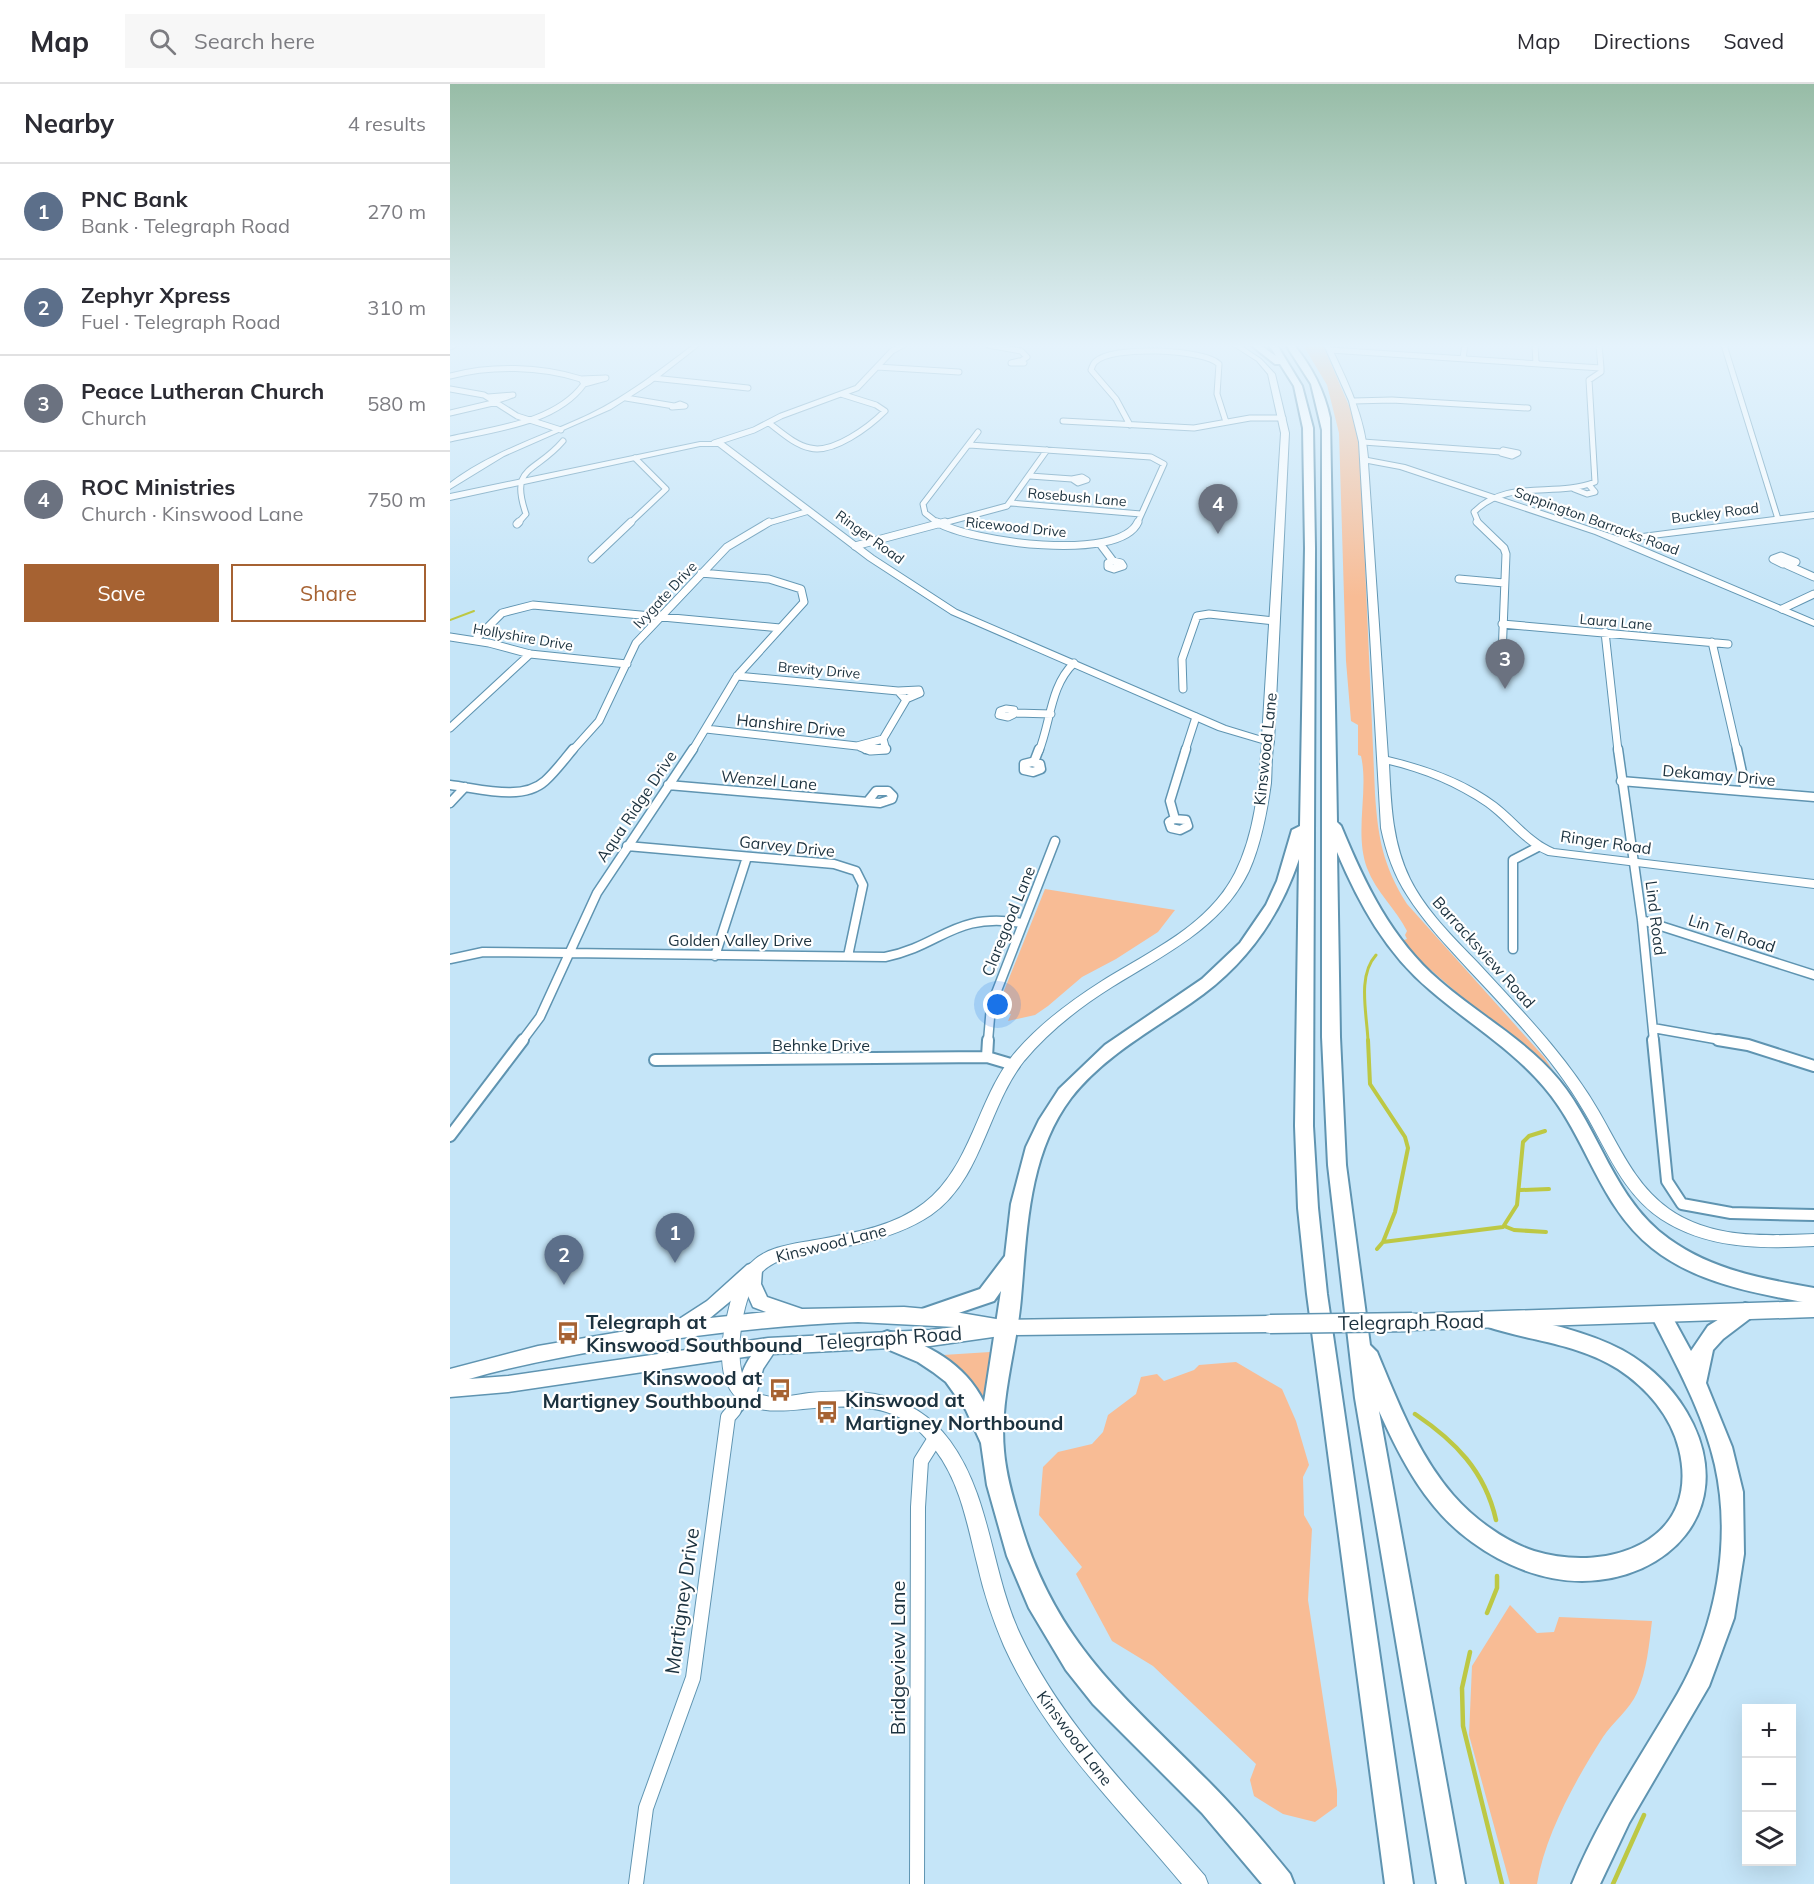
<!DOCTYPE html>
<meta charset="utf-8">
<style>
:root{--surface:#fff;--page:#f7f7f7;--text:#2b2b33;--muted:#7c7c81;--line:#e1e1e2;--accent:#a66232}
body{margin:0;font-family:Mulish,sans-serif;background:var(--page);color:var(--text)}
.controls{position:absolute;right:18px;bottom:18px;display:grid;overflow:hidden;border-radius:0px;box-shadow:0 6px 24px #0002}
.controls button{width:54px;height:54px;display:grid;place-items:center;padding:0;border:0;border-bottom:2px solid var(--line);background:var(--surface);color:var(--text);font:30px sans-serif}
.you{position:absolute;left:548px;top:921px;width:21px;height:21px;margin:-15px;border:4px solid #fff;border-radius:50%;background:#1a73e8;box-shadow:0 0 0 9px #1a73e833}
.badge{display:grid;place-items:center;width:39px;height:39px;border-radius:50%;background:var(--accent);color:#fff;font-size:20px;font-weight:700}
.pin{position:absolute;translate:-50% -50px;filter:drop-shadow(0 2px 3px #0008)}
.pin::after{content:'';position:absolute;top:32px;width:21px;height:18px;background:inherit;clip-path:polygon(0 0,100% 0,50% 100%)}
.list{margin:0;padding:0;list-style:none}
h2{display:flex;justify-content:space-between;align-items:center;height:78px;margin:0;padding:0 24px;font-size:26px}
h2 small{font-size:20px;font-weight:400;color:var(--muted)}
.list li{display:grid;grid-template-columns:39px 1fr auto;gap:18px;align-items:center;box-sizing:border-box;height:96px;padding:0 24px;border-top:2px solid var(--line)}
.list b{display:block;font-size:22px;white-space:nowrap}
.list p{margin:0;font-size:20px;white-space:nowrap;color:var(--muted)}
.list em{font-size:20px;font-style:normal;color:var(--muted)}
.actions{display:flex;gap:12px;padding:18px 24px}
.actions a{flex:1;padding:14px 0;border:2px solid var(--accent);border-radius:0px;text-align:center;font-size:21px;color:var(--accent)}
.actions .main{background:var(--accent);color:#fff}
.icon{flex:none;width:33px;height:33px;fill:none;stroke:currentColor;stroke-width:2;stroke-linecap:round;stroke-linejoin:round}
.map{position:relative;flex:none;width:1364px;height:1800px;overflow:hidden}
header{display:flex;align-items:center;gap:36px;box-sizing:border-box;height:84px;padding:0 30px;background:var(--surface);border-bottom:2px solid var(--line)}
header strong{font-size:28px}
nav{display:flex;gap:33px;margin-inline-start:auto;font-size:21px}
.search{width:420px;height:54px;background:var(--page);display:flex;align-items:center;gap:15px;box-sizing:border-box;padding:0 21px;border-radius:0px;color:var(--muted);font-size:22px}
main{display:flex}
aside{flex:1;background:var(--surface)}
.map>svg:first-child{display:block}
.green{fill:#f8bc95}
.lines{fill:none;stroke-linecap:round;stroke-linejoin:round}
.stream-far3{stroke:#bdc844;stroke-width:2}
.stream-far2{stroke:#bdc844;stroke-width:3}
.stream-far1{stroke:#bdc844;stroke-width:4}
.stream{stroke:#bdc844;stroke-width:4.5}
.street-far4-casing{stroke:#5f94b1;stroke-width:7}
.street-far3-casing{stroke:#5f94b1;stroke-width:9}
.street-far2-casing{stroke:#5f94b1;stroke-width:11}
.street-far1-casing{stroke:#5f94b1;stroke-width:14}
.street-casing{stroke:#5f94b1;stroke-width:16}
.secondary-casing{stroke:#5f94b1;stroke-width:2}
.primary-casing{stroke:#5f94b1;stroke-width:3}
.highway-casing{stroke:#5f94b1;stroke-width:4}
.street-far4{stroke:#fff;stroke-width:5}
.street-far3{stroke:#fff;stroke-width:7}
.street-far2{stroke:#fff;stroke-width:8}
.street-far1{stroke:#fff;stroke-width:10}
.street{stroke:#fff;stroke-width:14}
.secondary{fill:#fff;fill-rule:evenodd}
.primary{fill:#fff;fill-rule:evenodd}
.highway{fill:#fff;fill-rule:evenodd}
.primary-bridge-casing{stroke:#5f94b1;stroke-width:21;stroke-linecap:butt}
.primary-bridge{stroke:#fff;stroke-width:18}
.labels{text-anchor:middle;stroke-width:4.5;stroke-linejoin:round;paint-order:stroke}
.far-street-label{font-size:14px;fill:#1c323f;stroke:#fff}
.street-label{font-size:16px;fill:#1c323f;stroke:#fff}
.near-poi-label{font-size:20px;font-weight:bold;fill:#1c323f;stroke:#fff;text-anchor:start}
.near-street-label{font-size:20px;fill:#1c323f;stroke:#fff}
</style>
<header>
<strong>Map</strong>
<div class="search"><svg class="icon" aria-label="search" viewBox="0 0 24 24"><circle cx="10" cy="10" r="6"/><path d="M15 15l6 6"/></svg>Search here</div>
<nav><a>Map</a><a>Directions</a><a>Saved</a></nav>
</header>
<main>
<aside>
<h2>Nearby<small>4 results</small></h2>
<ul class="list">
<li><span class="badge" style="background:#5c6f8a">1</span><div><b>PNC Bank</b><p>Bank · Telegraph Road</p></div><em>270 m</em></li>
<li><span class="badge" style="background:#5c6f8a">2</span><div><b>Zephyr Xpress</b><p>Fuel · Telegraph Road</p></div><em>310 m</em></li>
<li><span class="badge" style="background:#6b7280">3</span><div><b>Peace Lutheran Church</b><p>Church</p></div><em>580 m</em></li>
<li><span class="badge" style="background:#6b7280">4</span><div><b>ROC Ministries</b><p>Church · Kinswood Lane</p></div><em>750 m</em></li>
</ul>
<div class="actions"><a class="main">Save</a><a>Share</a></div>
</aside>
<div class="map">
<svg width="1364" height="1800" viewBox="0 0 1364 1800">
<rect width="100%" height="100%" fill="#c5e5f8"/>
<!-- green -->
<path class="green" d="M853 261H873L902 329 910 367 925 710C928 754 933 782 957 820L1094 973 1130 1027 1104 993 959 867 951 857 957 855 955 851 957 847C946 825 926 808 917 784 904 748 919 707 911 672L908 671V641L901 637 896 577 889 349 877 301Z
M595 805 725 826 708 848 666 875 632 893 598 922 585 931 558 937 561 930 545 929Z
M540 1268 542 1269 535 1315 519 1293 493 1271Z
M786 1278 832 1305 846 1337 859 1381 853 1393 854 1431 862 1445 858 1516 887 1706V1722L865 1738 833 1730 804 1712 800 1696 806 1680 703 1582 662 1557 626 1490 632 1483 589 1431 593 1383 608 1368 642 1360 653 1348 658 1331 686 1310 691 1293 707 1290 714 1297 744 1286 749 1281Z
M1060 1521 1087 1549 1104 1548 1109 1533 1202 1537C1199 1561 1197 1586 1187 1609 1180 1625 1163 1638 1153 1653 1126 1695 1095 1751 1087 1800H1060L1019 1651 1022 1582Z"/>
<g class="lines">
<!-- stream-far3 -->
<path class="stream-far3" d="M0 536 24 527"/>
<!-- stream-far2 -->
<path class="stream-far2" d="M918 957C917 930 907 892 926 871"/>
<!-- stream-far1 -->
<path class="stream-far1" d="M918 956 920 1000 955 1053 958 1064 945 1128 933 1158
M1071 1106 1099 1105
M1054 1142 1064 1146 1096 1148
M927 1165 933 1158 1053 1143 1067 1121 1073 1058 1079 1052 1095 1047"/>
<!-- stream -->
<path class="stream" d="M965 1330C1005 1357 1035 1387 1046 1436
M1037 1529 1047 1504V1492
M1020 1568 1012 1604 1013 1642 1052 1800
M1163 1800 1194 1731"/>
<!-- street-far4 casing -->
<g class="street-far4-casing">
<path id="street-far4" d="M538 261 571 267 577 273 571 277
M1085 261 1086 279
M1149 261 1151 284
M1274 261 1328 435
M0 263 4 261
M880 266 1151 284
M1013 274 1015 261
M569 277 574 279H561Z
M427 283 509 288
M0 292C41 281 90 282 131 295L134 300C106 339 44 345 0 355
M203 294 298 304
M131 295 156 294 134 300
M0 305 34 311 67 332 111 346
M38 313 63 311 45 317
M176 314 224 322
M903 317 942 316 1078 324
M230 320 235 322 222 323Z
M0 329 47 318
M613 337 744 344 800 334H833
M319 339C331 348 345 361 360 364 383 370 419 343 435 327L426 321 391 310
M680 341 666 315 641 286C642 283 643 280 645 278 661 261 754 265 769 280L767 310 776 338
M913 358 1051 368
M264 359 304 346 331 332 407 304 442 267 453 261
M519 361 701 373 714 380 687 440
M1053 366 1068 369 1062 372 1051 369Z
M580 392 622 395
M632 393 637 396 628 399 622 395Z
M1124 405 1137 410 1145 408 1139 401
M561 419 691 430
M67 440 76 430C59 381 85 390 113 357
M179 440 216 405 185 374
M315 440 359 427
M489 440 475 429 473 420 528 348
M490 440 557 422 597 366
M1029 440 1024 428C1057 394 1105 414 1145 398L1139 296 1151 288V284"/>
</g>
<!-- street-far3 casing -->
<g class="street-far3-casing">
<path id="street-far3" d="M487 438C519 458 670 479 688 438
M1027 438 1054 464 1056 470 1052 572
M67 440 69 438
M651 461 663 477
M405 462 495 438
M1331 472 1346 478 1333 480 1323 475Z
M142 475 181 438
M663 477 671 479 673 482 664 485 658 483V479Z
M1337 481 1364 493
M1009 495 1054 499
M1332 525 1364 510
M1052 540 1278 560
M1155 548 1168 667
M0 553 39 559 80 570 177 580
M25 556 52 529 83 521 330 544
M1262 558 1287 667
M733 605 732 575 747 532 759 530 825 537
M448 607 469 606 470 609 456 615
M556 625 564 626V630L558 633 549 631 550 627Z
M565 629 601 630
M0 644 80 570
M256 645 407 662 433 655 456 616 448 607 287 592
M410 663 420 667
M122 667 149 637 186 559 277 463 319 438
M242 667 287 592 354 518 351 505 319 495 251 489
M421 667 436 666 433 655
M589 667C601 637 600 602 624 579
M735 667 746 633"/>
</g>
<!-- street-far2 casing -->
<g class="street-far2-casing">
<path id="street-far2" d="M416 665H436
M1168 665 1192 836 1204 957
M1287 665 1296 707
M582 678 590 680 591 685 583 688 574 686V680Z
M584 678 589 665
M1171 697 1364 713
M0 701C28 704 72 718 95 697 105 688 114 676 123 665
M218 701 430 719 442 715 443 712 438 707H426L418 717
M0 719 15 703
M724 735 736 736 738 742 730 746 721 744 719 738Z
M725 735 720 717 736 665
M177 762 384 780 406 787 413 801 398 872
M1192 836 1364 891
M1063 865V776L1088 763
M265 872 297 773
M0 875 33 868 435 873C493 861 503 828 572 839
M1203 944 1276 957
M72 957 90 933 147 809 243 665
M538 957 541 922 605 757"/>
</g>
<!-- street-far1 casing -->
<g class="street-far1-casing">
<path id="street-far1" d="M1203 956 1217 1097 1232 1120 1281 1129 1364 1131
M1268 956 1298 961 1364 982
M537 973 538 956
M205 976 537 973 564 981
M0 1052 73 956
M283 1328 297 1312"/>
</g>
<!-- street casing -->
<g class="street-casing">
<path id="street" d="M186 1800 196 1724 243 1594 278 1333 284 1326
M467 1800 468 1423 471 1377 486 1353"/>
</g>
<!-- secondary casing -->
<g class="secondary-casing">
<path id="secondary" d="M243 261H250L200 300 161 325 54 372 0 405V399C42 367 92 353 140 330 177 312 210 286 243 261Z
M782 261H790L811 275 825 290 839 349 824 658C821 671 822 685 821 699 817 728 811 760 799 787 772 844 713 871 662 903 630 923 599 947 574 977 537 1024 532 1096 481 1131 460 1145 437 1153 412 1159 383 1166 331 1167 311 1189 293 1209 284 1268 293 1292 295 1300 302 1307 309 1310 324 1316 343 1311 359 1309 381 1307 403 1306 425 1310 455 1316 481 1331 500 1357 541 1413 541 1488 570 1550 614 1644 689 1714 755 1792L758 1800H732C668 1723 596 1655 554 1562 543 1536 534 1510 528 1483 518 1444 511 1400 486 1367 475 1351 460 1337 442 1330 422 1322 398 1322 376 1323 341 1325 289 1339 275 1294 269 1273 273 1249 278 1228 282 1210 288 1189 303 1177 319 1162 344 1160 365 1156 403 1149 443 1143 474 1119 521 1083 527 1016 563 971 588 941 619 918 652 897 700 867 758 842 785 789 805 749 809 702 812 659L768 646 501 530 418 476 268 362H250L0 416V410L250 358H273L424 472 507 526 776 642 812 653 831 349 818 290 807 277Z
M874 261H880C898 298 915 333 918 374L955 381 1169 453 1364 428V434L1178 457 1364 536V542L1145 450 950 385 918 379 938 673C976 682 1014 695 1046 719 1066 734 1080 755 1104 765L1364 796V804L1098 771C1072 760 1058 738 1036 722 1007 702 973 688 939 680 941 720 942 758 960 795 976 827 1003 853 1028 879 1071 926 1116 971 1148 1026 1169 1062 1185 1101 1219 1125 1262 1155 1315 1152 1364 1150V1162C1311 1165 1257 1165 1211 1135 1173 1110 1157 1066 1135 1029 1104 975 1060 930 1018 885 996 861 974 838 957 811 944 791 936 768 931 744L909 358 899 317Z"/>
</g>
<!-- primary casing -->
<g class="primary-casing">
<path id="primary" d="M303 1179 309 1181 312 1186 311 1200 317 1213 352 1225 454 1223 499 1227 552 1236 820 1232 827 1235 829 1240 827 1245 820 1248 557 1251 480 1262 323 1270 313 1285 304 1318 297 1320 290 1318C284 1306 293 1283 301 1272L58 1308 0 1313V1285L88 1262 223 1239 257 1217 297 1181ZM295 1205 303 1223 316 1228 260 1234ZM408 1238 505 1243 480 1246 318 1254 58 1292 19 1295C66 1281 114 1273 162 1264 244 1251 325 1241 408 1238Z
M1364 1217V1233L962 1246 955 1243 953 1238 955 1233 962 1230Z"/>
</g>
<!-- highway casing -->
<g class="highway-casing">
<path id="highway" d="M801 261H810L826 272 819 261H827L852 302 863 344 865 464 863 1042 868 1124 877 1210 963 1800H935L857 1210 848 1124 845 1042 849 775C829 835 794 883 741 919 699 948 653 973 621 1014 578 1071 577 1146 571 1214 567 1264 549 1316 554 1367 556 1391 563 1415 570 1438 606 1560 674 1612 759 1698 788 1727 814 1758 840 1790L844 1800H812L752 1729 643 1620 616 1586 579 1524 557 1472 537 1401 531 1359 516 1326 496 1298 483 1288 468 1278 430 1262 426 1256 430 1250 437 1247C478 1261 514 1278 534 1318L551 1207 544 1217 479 1239 472 1237 469 1231 472 1225 530 1205 555 1172 561 1120 576 1063 589 1036 609 1005 655 961 752 895 790 859 816 821 827 797 842 746 850 742 855 464 853 344 844 302 830 280H825Z
M836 261H844C862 283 874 306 880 334L887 738 891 742C915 800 941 855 990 897 1029 931 1076 956 1109 996 1150 1046 1164 1116 1219 1155 1262 1186 1313 1195 1364 1204V1220C1309 1210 1247 1200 1202 1164 1149 1122 1137 1053 1094 1003 1062 965 1018 939 980 906 936 869 909 820 887 768L890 953 896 1081 920 1261 927 1268C948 1318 967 1369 1003 1411 1024 1435 1054 1457 1084 1467 1158 1490 1252 1457 1229 1365 1221 1332 1197 1304 1168 1285 1127 1259 1079 1257 1035 1242L1032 1236 1035 1230 1042 1228C1086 1237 1132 1245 1172 1266 1203 1283 1228 1309 1243 1340 1284 1426 1220 1496 1132 1497 1093 1497 1053 1481 1022 1458 977 1426 951 1376 929 1327L1015 1800H987L905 1314 878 1081 872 953V346L861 300Z
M1295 1219 1302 1221 1305 1227 1302 1233 1273 1255 1263 1266 1256 1299 1282 1363 1293 1408 1294 1470 1284 1534 1259 1602 1179 1739 1150 1800H1122C1150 1731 1191 1673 1228 1609 1266 1542 1282 1457 1265 1381 1253 1328 1225 1279 1201 1231L1204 1225 1211 1223 1218 1225 1241 1267 1258 1242Z"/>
</g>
<!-- street-far4 -->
<use href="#street-far4" class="street-far4"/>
<!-- street-far3 -->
<use href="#street-far3" class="street-far3"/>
<!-- street-far2 -->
<use href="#street-far2" class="street-far2"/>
<!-- street-far1 -->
<use href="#street-far1" class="street-far1"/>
<!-- street -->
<use href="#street" class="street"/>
<!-- secondary -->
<use href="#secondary" class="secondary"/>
<!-- primary -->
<use href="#primary" class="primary"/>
<!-- highway -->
<use href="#highway" class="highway"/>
<!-- primary-bridge casing -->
<g class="primary-bridge-casing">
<path id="primary-bridge" d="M820 1240 962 1238"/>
</g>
<!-- primary-bridge -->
<use href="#primary-bridge" class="primary-bridge"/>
</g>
<!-- sky -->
<linearGradient id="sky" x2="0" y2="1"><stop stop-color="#97bca6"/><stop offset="0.51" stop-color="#e5f3fc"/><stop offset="1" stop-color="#e5f3fc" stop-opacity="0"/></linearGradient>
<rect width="1364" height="513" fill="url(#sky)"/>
<!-- icons -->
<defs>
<g id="bus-bare" transform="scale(1.8)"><path d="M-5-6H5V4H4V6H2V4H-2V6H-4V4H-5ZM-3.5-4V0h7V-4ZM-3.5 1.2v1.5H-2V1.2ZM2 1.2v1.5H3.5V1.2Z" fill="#a66232" stroke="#fff" stroke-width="2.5" paint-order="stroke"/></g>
</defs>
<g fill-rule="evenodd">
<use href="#bus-bare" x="118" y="1249"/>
<use href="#bus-bare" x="330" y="1306"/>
<use href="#bus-bare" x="377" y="1328"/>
</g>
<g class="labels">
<!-- far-street labels -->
<g class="far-street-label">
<text transform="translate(627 413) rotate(5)" y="5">Rosebush Lane</text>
<text transform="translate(1265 429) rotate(-7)" y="5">Buckley Road</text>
<text transform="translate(1147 437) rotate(20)" y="5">Sappington Barracks Road</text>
<text transform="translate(566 443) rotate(6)" y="5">Ricewood Drive</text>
<text transform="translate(420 453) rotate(36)" y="5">Ringer Road</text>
<text transform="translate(215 511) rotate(-47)" y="5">Ivygate Drive</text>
<text transform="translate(1166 538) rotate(5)" y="5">Laura Lane</text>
<text transform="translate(73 553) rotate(10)" y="5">Hollyshire Drive</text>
<text transform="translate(369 586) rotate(5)" y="5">Brevity Drive</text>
</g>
<!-- street labels -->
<g class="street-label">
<text transform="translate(341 641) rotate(6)" y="6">Hanshire Drive</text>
<text transform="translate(815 665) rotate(-84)" y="6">Kinswood Lane</text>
<text transform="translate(1269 691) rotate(5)" y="6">Dekamay Drive</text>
<text transform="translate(319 696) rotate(5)" y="6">Wenzel Lane</text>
<text transform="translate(186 722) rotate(-56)" y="6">Aqua Ridge Drive</text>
<text transform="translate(1156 758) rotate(8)" y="6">Ringer Road</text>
<text transform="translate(337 762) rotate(6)" y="6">Garvey Drive</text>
<text transform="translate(1206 834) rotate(83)" y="6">Lind Road</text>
<text transform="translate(558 837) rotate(-68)" y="6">Claregood Lane</text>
<text transform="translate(1282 849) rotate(18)" y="6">Lin Tel Road</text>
<text x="290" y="862">Golden Valley Drive</text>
<text transform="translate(1034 868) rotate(48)" y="6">Barracksview Road</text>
<text x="371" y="967">Behnke Drive</text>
<text transform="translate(381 1159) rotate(-14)" y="6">Kinswood Lane</text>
<text transform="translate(625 1654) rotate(53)" y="6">Kinswood Lane</text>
</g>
<!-- near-poi labels -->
<g class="near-poi-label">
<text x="136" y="1245">Telegraph at<tspan x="136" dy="23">Kinswood Southbound</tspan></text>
<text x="312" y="1301" text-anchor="end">Kinswood at<tspan x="312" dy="23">Martigney Southbound</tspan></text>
<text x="395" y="1323">Kinswood at<tspan x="395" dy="23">Martigney Northbound</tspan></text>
</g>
<!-- near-street labels -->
<g class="near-street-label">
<text transform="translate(961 1238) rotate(-1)" y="7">Telegraph Road</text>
<text transform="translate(439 1254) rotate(-4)" y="7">Telegraph Road</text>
<text transform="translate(232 1517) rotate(-82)" y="7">Martigney Drive</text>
<text transform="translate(448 1574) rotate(-90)" y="7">Bridgeview Lane</text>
</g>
</g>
</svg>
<div class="controls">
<button>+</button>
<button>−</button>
<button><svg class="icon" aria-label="layers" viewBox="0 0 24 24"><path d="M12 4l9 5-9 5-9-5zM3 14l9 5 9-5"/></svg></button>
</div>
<div class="you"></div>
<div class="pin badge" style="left:225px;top:1179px;background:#5c6f8a">1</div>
<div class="pin badge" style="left:114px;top:1201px;background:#5c6f8a">2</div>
<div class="pin badge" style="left:1055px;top:605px;background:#6b7280">3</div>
<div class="pin badge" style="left:768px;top:450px;background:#6b7280">4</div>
</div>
</main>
